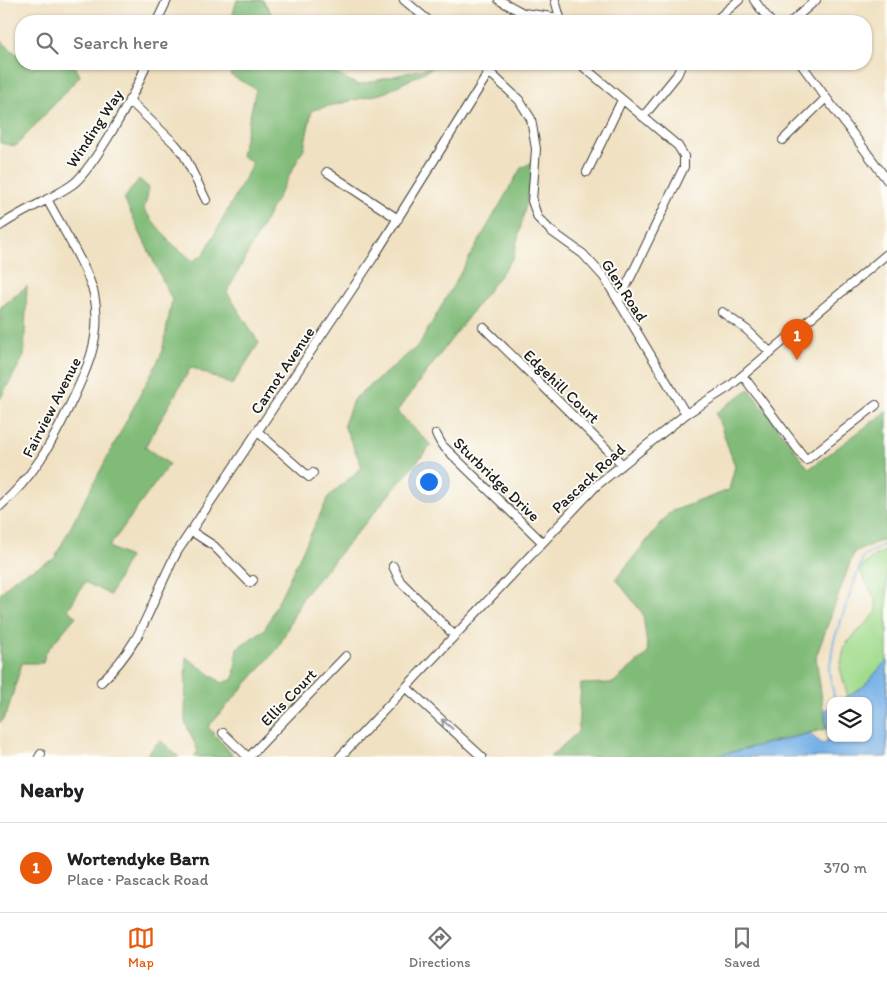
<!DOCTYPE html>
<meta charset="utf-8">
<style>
:root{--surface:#fff;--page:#f2f2f2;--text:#202124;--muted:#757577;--line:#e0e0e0;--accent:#ea580c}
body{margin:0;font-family:Itim,sans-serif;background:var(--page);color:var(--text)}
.controls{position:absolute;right:15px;bottom:15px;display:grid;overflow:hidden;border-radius:10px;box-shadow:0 1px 4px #0004}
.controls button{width:45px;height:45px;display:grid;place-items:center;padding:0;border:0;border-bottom:1px solid var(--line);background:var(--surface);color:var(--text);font:25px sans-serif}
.you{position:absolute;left:428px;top:481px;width:18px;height:18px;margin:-12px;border:4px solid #fff;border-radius:50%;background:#1a73e8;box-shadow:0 0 0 8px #1a73e833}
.badge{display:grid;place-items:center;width:32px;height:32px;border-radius:50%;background:var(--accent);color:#fff;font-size:16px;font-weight:700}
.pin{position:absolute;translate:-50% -41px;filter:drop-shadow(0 1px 2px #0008)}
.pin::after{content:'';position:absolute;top:26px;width:18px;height:15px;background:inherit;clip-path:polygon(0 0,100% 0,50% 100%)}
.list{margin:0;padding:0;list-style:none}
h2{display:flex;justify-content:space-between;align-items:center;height:65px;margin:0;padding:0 20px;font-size:21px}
h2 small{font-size:16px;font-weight:400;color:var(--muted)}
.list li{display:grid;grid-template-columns:32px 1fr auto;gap:15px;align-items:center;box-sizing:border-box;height:90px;padding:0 20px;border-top:1px solid var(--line)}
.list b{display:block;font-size:19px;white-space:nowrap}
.list p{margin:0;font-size:16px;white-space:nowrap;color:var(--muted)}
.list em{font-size:16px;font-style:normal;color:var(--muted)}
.icon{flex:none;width:28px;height:28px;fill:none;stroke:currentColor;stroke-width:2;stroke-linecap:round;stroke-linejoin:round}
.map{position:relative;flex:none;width:887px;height:757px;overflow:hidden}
.search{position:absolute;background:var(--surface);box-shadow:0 1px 4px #0004;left:15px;right:15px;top:15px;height:55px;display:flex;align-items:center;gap:12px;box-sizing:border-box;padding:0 18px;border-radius:20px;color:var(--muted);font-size:19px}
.sheet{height:155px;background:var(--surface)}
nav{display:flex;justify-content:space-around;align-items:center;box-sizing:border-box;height:70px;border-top:1px solid var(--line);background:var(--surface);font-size:14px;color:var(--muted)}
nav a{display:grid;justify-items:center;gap:2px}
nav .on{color:var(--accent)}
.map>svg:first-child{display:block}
.green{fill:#a1db8d;stroke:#5e7c54}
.forest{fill:#80bb78;stroke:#4e6c4a}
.water{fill:#75b0e6;stroke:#486681}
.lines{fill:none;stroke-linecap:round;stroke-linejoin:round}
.stream{stroke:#75b0e6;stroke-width:2}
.minor-casing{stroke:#3c3a35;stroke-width:10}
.minor{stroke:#fff;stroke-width:8}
.oneway{stroke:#999}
.labels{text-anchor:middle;stroke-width:4;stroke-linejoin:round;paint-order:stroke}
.street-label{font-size:16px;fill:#1c1c1c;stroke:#fdfcf7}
</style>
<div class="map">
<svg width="887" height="757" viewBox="0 0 887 757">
<rect width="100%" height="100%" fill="#fdfcf7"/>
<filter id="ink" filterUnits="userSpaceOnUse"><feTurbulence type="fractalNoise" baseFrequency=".02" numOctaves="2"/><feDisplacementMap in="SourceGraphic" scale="10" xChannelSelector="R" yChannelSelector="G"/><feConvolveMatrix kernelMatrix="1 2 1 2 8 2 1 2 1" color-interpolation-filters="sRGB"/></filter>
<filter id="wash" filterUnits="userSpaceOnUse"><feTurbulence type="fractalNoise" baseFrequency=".0096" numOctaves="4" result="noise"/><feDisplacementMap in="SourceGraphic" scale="20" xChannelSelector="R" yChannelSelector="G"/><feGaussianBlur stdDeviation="1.12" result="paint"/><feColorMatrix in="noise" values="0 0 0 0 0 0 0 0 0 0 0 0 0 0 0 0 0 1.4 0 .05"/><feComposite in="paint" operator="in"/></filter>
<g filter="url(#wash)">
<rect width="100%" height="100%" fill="#f0e1c2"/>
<!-- green -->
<path class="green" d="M887 550V757L868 738V701H849L840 668 845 645 877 612 875 598 859 569 874 556Z"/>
<!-- forest -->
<path class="forest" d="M237 0H263L276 21H231Z
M0 40 21 58V64H27L33 68 40 64H74L80 76 16 146 0 143Z
M234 64H318L358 85 427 68 431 64H440L384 93 312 110 304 148 227 292 259 343 232 385 191 367 145 447 169 464 109 547 129 557 110 595 85 582 68 610 76 616 45 653 43 663H22L7 713 0 723V594L15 578 54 559 162 353 172 300 124 199 139 179 149 188 144 210 170 242 193 261 204 254 253 163 241 156 256 89 230 75Z
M535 161 532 180 513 258 397 411 431 445 303 597 278 648 208 727 234 757H194L198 751 185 722 186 657 222 683 234 679 237 648 265 629 329 496 362 467 344 425 353 400 419 345 521 168Z
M27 286 24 356 0 399V308Z
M749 389 809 469 887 411V538L854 552 816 657 826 729 712 757H550L578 732 581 684 613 683 648 653 643 614 616 579 670 512 729 490 735 466 716 413Z
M160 740 179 757H145Z"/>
<!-- water -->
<path class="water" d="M887 660V757H712L810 733 822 745 828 741 825 710 831 706V738H868V701H840L863 687Z"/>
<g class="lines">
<!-- stream -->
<path class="stream" d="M835 701 829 671 834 640 863 557 887 543"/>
</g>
</g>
<g filter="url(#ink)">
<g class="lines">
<!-- minor casing -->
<g class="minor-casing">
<path id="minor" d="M404 0 429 21
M499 0 523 13 560 18
M555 0 561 21
M754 0 770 21
M157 21 167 0
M715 21 739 0
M792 21 816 0
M481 64 519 100 531 119 536 149 532 201 538 218 551 231 583 254 604 277 686 414
M580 64 678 146 684 156V167L619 301
M801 64 887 180
M129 100 175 144 184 155 206 200
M643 117 677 75 682 64
M783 140 826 98
M327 172 398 219
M587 172 622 100
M0 226C23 210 50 200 73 184 92 170 139 88 146 64
M722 312 747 330 771 353
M483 327 622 464
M743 376 806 460 876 405
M258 432 309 477 313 473
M436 434 442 445 542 542
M0 506C32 478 51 445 69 407 87 370 103 336 94 294 88 269 60 224 47 199
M191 531 214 546 250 583 253 580
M393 566 400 581 455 636
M101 682C145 641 150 602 177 552L373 258 489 72
M407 688 482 757
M223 733 248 757
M39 757 41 754
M249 757 346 656
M340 757 597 485 686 414 729 387 887 254"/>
</g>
<!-- minor -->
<use href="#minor" class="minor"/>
</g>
<!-- one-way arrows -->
<defs><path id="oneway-shaft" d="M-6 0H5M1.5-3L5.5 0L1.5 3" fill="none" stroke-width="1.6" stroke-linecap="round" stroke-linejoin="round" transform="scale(1.25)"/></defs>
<use class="oneway" href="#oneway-shaft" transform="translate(447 724) rotate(-139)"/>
</g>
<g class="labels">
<!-- street labels -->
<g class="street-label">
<text transform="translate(94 128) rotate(-57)" y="6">Winding Way</text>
<text transform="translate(625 290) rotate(57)" y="6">Glen Road</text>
<text transform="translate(282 370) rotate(-56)" y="6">Carnot Avenue</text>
<text transform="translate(562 386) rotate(44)" y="6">Edgehill Court</text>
<text transform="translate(51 407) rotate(-63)" y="6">Fairview Avenue</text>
<text transform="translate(588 478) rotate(-43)" y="6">Pascack Road</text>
<text transform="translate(497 479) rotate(44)" y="6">Sturbridge Drive</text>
<text transform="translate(288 697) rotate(-46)" y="6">Ellis Court</text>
</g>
</g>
</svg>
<div class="controls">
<button><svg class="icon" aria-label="layers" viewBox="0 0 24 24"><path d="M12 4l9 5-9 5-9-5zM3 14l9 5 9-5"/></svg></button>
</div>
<div class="you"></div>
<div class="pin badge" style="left:797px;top:360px">1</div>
<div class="search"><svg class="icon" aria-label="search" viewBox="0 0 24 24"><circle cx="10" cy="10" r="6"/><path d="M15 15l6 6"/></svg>Search here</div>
</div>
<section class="sheet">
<h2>Nearby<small></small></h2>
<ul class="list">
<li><span class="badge">1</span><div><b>Wortendyke Barn</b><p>Place · Pascack Road</p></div><em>370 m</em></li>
</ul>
</section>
<nav>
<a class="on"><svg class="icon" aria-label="map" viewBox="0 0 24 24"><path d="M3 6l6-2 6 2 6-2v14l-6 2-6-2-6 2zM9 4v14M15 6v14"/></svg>Map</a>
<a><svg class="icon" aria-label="directions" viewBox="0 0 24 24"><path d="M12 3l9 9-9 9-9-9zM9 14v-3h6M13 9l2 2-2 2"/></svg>Directions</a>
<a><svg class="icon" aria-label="saved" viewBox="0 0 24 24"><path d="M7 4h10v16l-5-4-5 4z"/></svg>Saved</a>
</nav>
